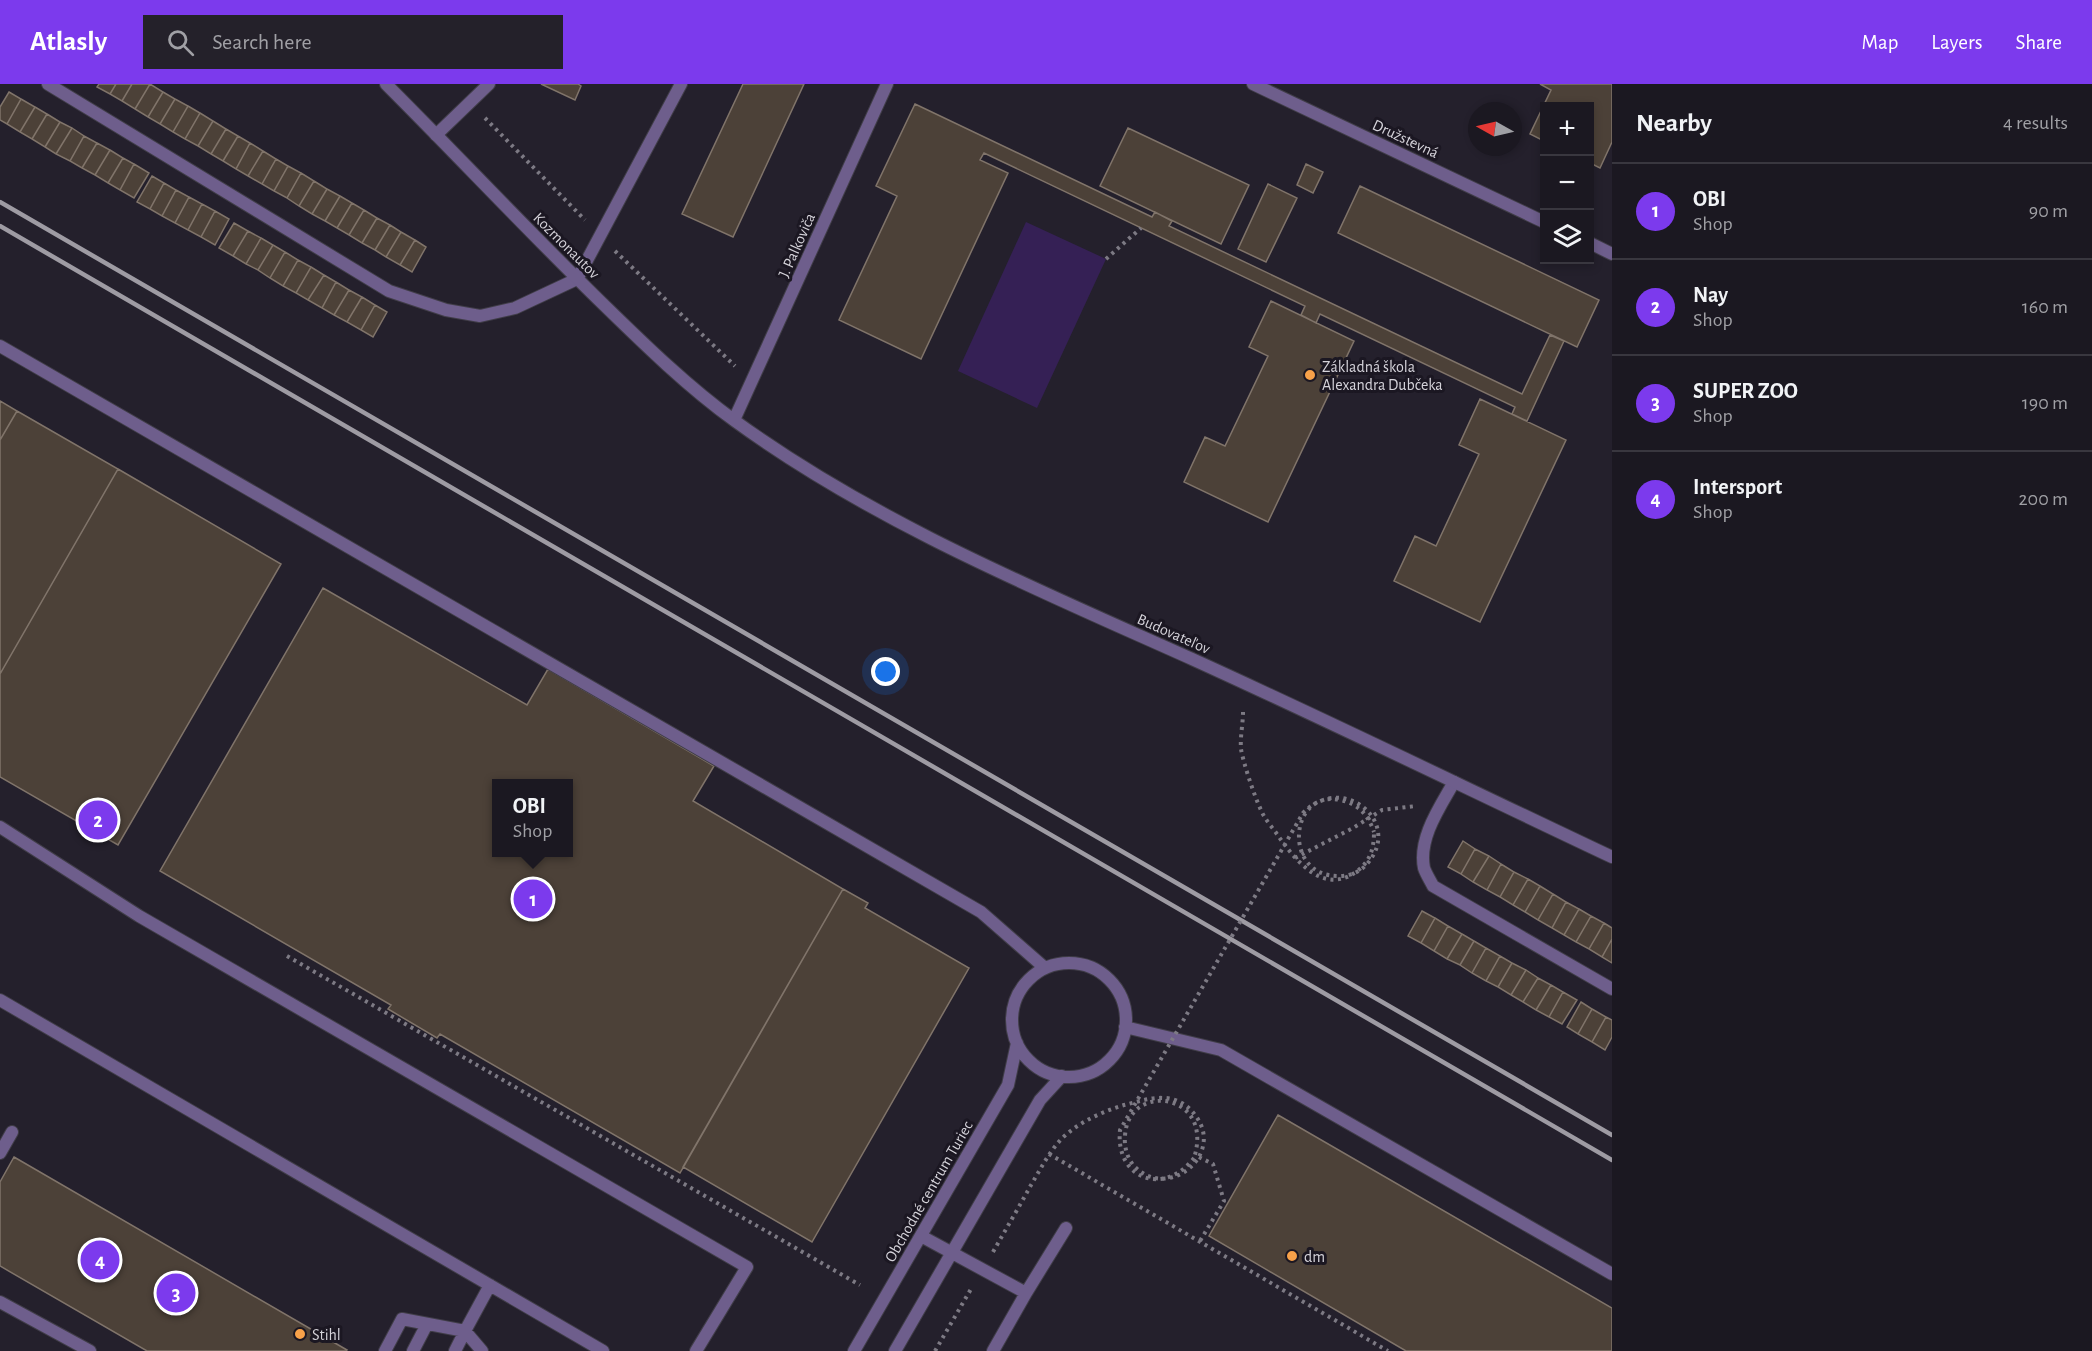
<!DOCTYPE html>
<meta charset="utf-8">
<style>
:root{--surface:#1b1821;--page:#24212a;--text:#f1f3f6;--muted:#a0a0a5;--line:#39373f;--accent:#7c3aed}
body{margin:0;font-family:"Alegreya Sans",sans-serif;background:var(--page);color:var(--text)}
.controls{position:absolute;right:18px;top:18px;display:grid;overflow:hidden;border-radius:0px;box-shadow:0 3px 9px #0003}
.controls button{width:54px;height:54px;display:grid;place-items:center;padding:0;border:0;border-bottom:2px solid var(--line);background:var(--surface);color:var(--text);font:30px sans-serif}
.compass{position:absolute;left:1468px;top:18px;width:54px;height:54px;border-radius:50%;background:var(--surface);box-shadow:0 3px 9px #0003;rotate:278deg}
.you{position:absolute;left:886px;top:588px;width:21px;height:21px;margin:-15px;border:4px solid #fff;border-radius:50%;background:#1a73e8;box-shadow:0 0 0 9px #1a73e833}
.badge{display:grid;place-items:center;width:39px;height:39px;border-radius:50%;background:var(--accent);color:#fff;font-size:20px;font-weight:700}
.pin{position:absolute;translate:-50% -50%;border:3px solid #fff;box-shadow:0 2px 6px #0006}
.popup{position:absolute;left:492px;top:695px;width:81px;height:78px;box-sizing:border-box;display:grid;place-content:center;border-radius:0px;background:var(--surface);filter:drop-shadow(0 2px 4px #0005);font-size:20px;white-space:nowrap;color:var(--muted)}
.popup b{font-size:22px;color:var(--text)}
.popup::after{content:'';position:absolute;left:50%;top:100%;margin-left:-12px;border:12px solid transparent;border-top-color:var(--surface)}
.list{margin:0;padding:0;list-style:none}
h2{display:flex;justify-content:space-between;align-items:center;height:78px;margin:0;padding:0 24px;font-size:26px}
h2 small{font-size:20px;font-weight:400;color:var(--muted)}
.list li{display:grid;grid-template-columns:39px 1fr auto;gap:18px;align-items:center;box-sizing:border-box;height:96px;padding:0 24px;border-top:2px solid var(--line)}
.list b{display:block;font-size:22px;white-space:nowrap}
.list p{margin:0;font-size:20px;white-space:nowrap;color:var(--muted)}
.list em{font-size:20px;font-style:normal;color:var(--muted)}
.icon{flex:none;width:33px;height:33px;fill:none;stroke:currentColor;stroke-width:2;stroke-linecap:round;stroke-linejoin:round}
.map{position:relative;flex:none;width:1612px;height:1267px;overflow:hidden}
header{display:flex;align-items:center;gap:36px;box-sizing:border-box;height:84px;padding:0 30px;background:var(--accent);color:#fff}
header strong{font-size:28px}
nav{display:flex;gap:33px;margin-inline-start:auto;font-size:21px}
.search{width:420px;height:54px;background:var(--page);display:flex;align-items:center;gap:15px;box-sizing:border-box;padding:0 21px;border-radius:0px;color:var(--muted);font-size:22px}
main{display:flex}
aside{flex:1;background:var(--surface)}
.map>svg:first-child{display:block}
.pitch{fill:#352055}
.building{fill:#4c4138;stroke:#80746a;stroke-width:1.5;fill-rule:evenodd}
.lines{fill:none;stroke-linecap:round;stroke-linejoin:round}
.lane-casing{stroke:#403d48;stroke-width:14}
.street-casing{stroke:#403d48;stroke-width:14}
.path{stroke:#7d7a84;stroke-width:4;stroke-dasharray:3 4.5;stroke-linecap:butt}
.lane{stroke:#6e5e8c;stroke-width:12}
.street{stroke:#6e5e8c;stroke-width:12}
.rail{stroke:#9e9ba3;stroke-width:4.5}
.path-bridge{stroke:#7d7a84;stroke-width:4;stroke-dasharray:3 4.5;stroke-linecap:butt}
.poi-dot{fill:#f7a149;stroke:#1b1722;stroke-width:2}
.labels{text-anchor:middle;stroke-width:6;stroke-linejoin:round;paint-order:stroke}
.street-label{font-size:16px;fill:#d5d3da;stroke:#1b1722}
.poi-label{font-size:16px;fill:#d5d3da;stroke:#1b1722;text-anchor:start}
</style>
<header>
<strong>Atlasly</strong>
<div class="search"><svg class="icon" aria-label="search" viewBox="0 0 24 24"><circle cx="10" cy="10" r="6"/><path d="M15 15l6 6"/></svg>Search here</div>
<nav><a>Map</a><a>Layers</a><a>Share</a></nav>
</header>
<main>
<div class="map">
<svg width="1612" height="1267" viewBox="0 0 1612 1267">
<rect width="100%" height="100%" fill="#24202c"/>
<!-- pitch -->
<path class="pitch" d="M1026 138 1106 175 1037 324 958 287Z"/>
<!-- building -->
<path class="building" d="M99 0H116L110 10 97 3Z
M116 0H132L122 17 110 10Z
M132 0H150L135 25 122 17Z
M150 0 163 8 148 33 135 25Z
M541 0H578L581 2 575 16Z
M743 0H804L733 153 682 130Z
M1540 0H1612V58L1600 84 1590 79V22H1544V57L1530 50 1551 6Z
M9 8 21 15 7 40 0 36V23Z
M163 8 175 15 160 40 148 33Z
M21 15 35 23 20 48 7 40Z
M175 15 188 22 173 48 160 40Z
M915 20 1152 133 1155 128 1172 137 1169 142 1522 310 1550 251 1564 257 1527 337 1512 330 1515 323 1320 230 1316 239 1301 231 1305 222 984 69 980 76 1008 89 921 275 839 236 897 112 876 102Z
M188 22 200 29 185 55 173 48Z
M35 23 47 30 32 55 20 48Z
M200 29 213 37 198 62 185 55Z
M47 30 60 38 45 63 32 55Z
M213 37 226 45 211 70 198 62Z
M60 38 72 44 56 70 45 63Z
M72 44 84 52 70 77 56 70Z
M1128 44 1249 101 1221 160 1100 102Z
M226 45 238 52 223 77 211 70Z
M84 52 97 59 82 84 70 77Z
M238 52 250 59 236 85 223 77Z
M97 59 110 66 95 91 82 84Z
M250 59 263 67 248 92 236 85Z
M110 66 123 74 108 99 95 91Z
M263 67 276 75 262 100 248 92Z
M123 74 134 80 120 106 108 99Z
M276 75 288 82 274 107 262 100Z
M134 80 149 89 134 114 120 106Z
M1306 80 1323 88 1313 109 1297 101Z
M288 82 301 89 287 114 274 107Z
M301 89 314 97 299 122 287 114Z
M152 92 164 99 150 125 137 118Z
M314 97 327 105 312 130 299 122Z
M164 99 176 106 162 132 150 125Z
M1268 100 1297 114 1266 178 1238 165Z
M1360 102 1599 216 1577 263 1338 149Z
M327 105 340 112 325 137 312 130Z
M176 106 189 113 175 139 162 132Z
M340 112 352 119 337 144 325 137Z
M189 113 202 120 188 146 175 139Z
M352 119 364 126 349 151 337 144Z
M202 120 215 127 201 153 188 146Z
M364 126 377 134 362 159 349 151Z
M215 127 229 135 215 161 201 153Z
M377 134 390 141 375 166 362 159Z
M234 139 248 147 233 172 219 164Z
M390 141 401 148 386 173 375 166Z
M248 147 261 154 246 180 233 172Z
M401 148 415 156 400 181 386 173Z
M261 154 273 161 258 186 246 180Z
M415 156 426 163 412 188 400 181Z
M273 161 285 168 270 194 258 186Z
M285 168 298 176 283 202 270 194Z
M298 176 311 183 296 209 283 202Z
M311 183 324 191 308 216 296 209Z
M324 191 336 198 322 224 308 216Z
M336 198 349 206 334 231 322 224Z
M349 206 362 213 347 238 334 231Z
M362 213 375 221 361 246 347 238Z
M1271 217 1354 257 1268 438 1184 398 1205 353 1225 362 1268 272 1249 263Z
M375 221 387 228 373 253 361 246Z
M1480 315 1566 356 1480 538 1394 497 1415 452 1436 462 1479 370 1459 361Z
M0 317 17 327 0 356Z
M17 327 118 385 0 590V356Z
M118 385 281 480 118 761 0 693V590Z
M323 504 527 621 548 585 714 682 693 717 843 805 680 1089 440 950 437 954 388 925 391 921 160 787ZM497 700H569V768H497Z
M1463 757 1475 765 1461 790 1448 783Z
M1475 765 1489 772 1473 798 1461 790Z
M1489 772 1501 780 1487 806 1473 798Z
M1501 780 1514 788 1500 813 1487 806Z
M1514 788 1528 795 1513 821 1500 813Z
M1528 795 1540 802 1525 828 1513 821Z
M1540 802 1553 810 1538 836 1525 828Z
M843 805 868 819 865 824 969 884 812 1158 683 1083Z
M1553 810 1566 818 1552 844 1538 836Z
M1566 818 1579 825 1564 851 1552 844Z
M1579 825 1591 832 1576 858 1564 851Z
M1422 827 1435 834 1421 859 1408 852Z
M1591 832 1604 839 1589 865 1576 858Z
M1435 834 1448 842 1434 867 1421 859Z
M1604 839 1612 844V855L1602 873 1589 865Z
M1448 842 1462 850 1447 875 1434 867Z
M1462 850 1474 857 1460 881 1447 875Z
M1612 855V879L1602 873Z
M1474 857 1486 864 1472 889 1460 881Z
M1486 864 1500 872 1486 897 1472 889Z
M1500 872 1512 879 1498 903 1486 897Z
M1512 879 1526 886 1511 911 1498 903Z
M1526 886 1538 894 1523 918 1511 911Z
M1538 894 1551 901 1536 926 1523 918Z
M1551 901 1563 908 1549 933 1536 926Z
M1563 908 1577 916 1562 940 1549 933Z
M1581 918 1592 925 1578 950 1567 943Z
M1592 925 1606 933 1592 958 1578 950Z
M1606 933 1612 936V953L1605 966 1592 958Z
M1278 1031 1612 1224V1267H1406L1209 1152Z
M14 1073 347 1266 346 1267H147L0 1182V1098Z"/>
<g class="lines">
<!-- lane casing -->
<g class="lane-casing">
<path id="lane" d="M48 0 389 207 446 226 480 232 515 224 577 195 681 0
M436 51 489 0
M0 262 981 828 1045 884
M1454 698C1440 723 1418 754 1424 784 1426 790 1430 796 1433 802L1612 905
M0 743 139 832 747 1183 696 1267
M1012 936a57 57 0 1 1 114 0a57 57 0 1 1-114 0Z
M0 916 603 1267
M1125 943 1221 966 1612 1190
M0 1069 12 1048
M921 1152 1026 1209 1066 1144
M0 1218 90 1267
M385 1267 402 1235 465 1247 455 1267
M413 1267 427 1240
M482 1267 465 1247 490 1201
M854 1267 1008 1001 1017 959
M895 1267 1040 1016 1062 992
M993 1267 1026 1209"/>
</g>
<!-- street casing -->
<g class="street-casing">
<path id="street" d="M386 0C459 73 529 148 603 220 645 261 688 303 735 337 874 438 1036 505 1192 575 1333 639 1472 707 1612 773
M1253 0 1544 138
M1590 159 1612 170
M734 336 887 0"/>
</g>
<!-- path -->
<path class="path" d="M485 34 585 136
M615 167 735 282
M1106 175 1141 144
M1243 628C1243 640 1240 653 1241 665 1243 678 1255 714 1261 726 1265 736 1273 744 1279 753 1296 777 1323 811 1356 788 1370 778 1374 765 1374 748
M1295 774 1353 744 1382 726 1416 722
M287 872 860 1201
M1049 1070 1388 1267
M1199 1073 1213 1080 1224 1117 1200 1157
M993 1168C1006 1145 1019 1123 1031 1101 1042 1083 1051 1063 1068 1049 1084 1036 1104 1027 1124 1021 1137 1018 1151 1013 1164 1014 1176 1014 1188 1021 1195 1031 1226 1070 1168 1118 1134 1082 1127 1074 1124 1062 1125 1052 1128 997 1215 1008 1194 1074
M935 1267 971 1205"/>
<!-- lane -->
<use href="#lane" class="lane"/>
<!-- street -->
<use href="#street" class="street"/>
<!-- rail -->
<path class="rail" d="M0 118 1612 1051
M0 142 1612 1076"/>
<!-- path-bridge -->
<path class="path-bridge" d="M1194 1074C1164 1113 1115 1095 1120 1046L1303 729C1342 688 1404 738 1367 780 1360 788 1350 792 1339 792 1282 793 1289 705 1340 716 1359 720 1368 731 1374 748"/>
</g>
<!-- markers -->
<g class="poi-dot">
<circle cx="1310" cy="291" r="6"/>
<circle cx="1292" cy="1172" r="6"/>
<circle cx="300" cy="1250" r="6"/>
</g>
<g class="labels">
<!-- street labels -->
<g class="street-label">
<text transform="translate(1406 54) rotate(25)" y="6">Družstevná</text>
<text transform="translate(567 161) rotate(45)" y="6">Kozmonautov</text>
<text transform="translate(796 161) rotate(-66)" y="6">J. Palkoviča</text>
<text transform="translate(1174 549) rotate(24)" y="6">Budovateľov</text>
<text transform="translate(928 1107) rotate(-60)" y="6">Obchodné centrum Turiec</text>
</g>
<!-- poi labels -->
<g class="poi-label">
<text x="1322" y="288">Základná škola<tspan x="1322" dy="18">Alexandra Dubčeka</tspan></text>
<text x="1304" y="1178">dm</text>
<text x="312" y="1256">Stihl</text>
</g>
</g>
</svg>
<div class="controls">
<button>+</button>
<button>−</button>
<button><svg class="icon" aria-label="layers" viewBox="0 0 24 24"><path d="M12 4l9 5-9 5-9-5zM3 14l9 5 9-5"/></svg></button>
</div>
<svg class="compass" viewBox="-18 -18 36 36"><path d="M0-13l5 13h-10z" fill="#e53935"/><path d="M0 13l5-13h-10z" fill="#a0a0a5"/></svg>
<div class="you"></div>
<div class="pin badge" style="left:533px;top:815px">1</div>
<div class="popup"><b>OBI</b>Shop</div>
<div class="pin badge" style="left:98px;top:736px">2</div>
<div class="pin badge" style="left:176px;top:1209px">3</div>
<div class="pin badge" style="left:100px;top:1176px">4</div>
</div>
<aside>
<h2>Nearby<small>4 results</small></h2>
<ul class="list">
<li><span class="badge">1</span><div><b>OBI</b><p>Shop</p></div><em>90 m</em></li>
<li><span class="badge">2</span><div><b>Nay</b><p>Shop</p></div><em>160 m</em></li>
<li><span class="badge">3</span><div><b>SUPER ZOO</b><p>Shop</p></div><em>190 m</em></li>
<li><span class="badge">4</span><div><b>Intersport</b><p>Shop</p></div><em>200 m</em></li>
</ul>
</aside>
</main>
